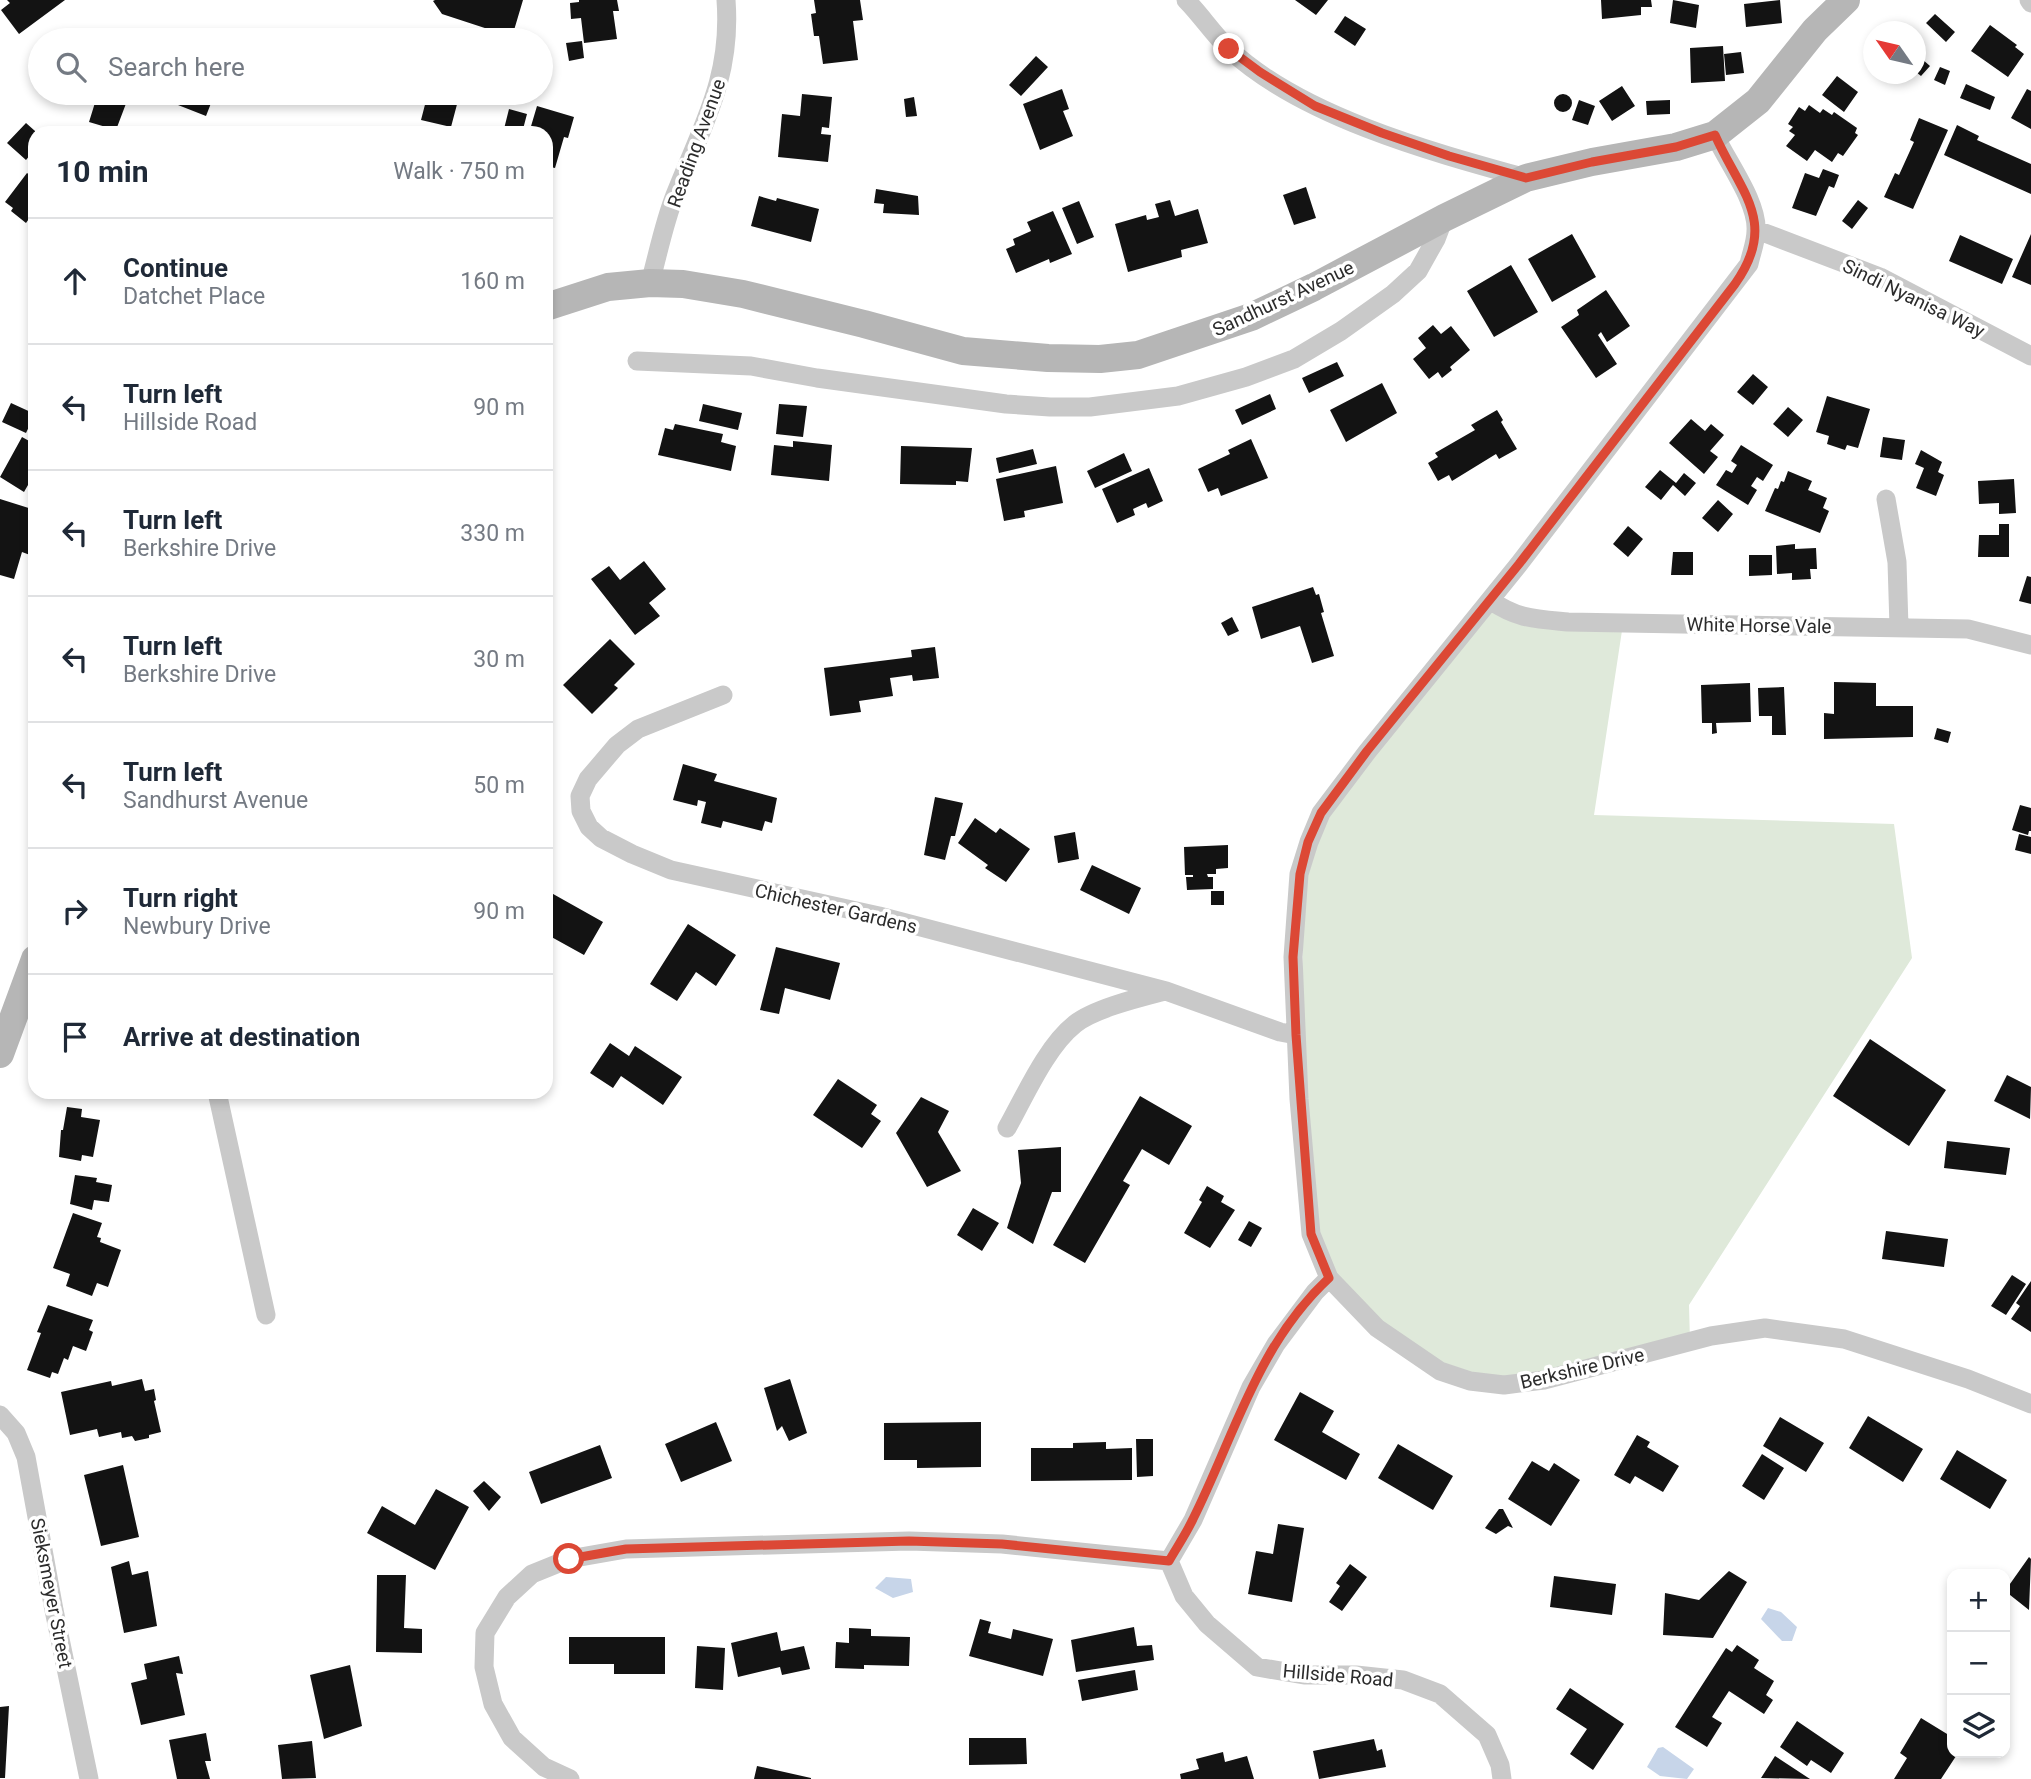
<!DOCTYPE html>
<meta charset="utf-8">
<style>
:root{--surface:#fff;--page:#f6f6f7;--text:#1f2937;--muted:#747a83;--line:#e0e1e3}
body{margin:0;font-family:Roboto,sans-serif;background:var(--page);color:var(--text)}
.controls{position:absolute;right:21px;bottom:21px;display:grid;overflow:hidden;border-radius:14px;box-shadow:0 4px 10px #0003}
.controls button{width:63px;height:63px;display:grid;place-items:center;padding:0;border:0;border-bottom:2px solid var(--line);background:var(--surface);color:var(--text);font:35px sans-serif}
.compass{position:absolute;left:1863px;top:21px;width:63px;height:63px;border-radius:50%;background:var(--surface);box-shadow:0 4px 10px #0003;rotate:304deg}
.stop{position:absolute;width:21px;height:21px;margin:-16px;border:5px solid #dc4835;border-radius:50%;background:#fff}
.stop.end{background:#dc4835;border-color:#fff;box-shadow:0 2px 7px #0008}
.list{margin:0;padding:0;list-style:none}
h2{display:flex;justify-content:space-between;align-items:center;height:91px;margin:0;padding:0 28px;font-size:30px}
h2 small{font-size:23px;font-weight:400;color:var(--muted)}
.list li{display:grid;grid-template-columns:46px 1fr auto;gap:21px;align-items:center;box-sizing:border-box;height:126px;padding:0 28px;border-top:2px solid var(--line)}
.list b{display:block;font-size:26px;white-space:nowrap}
.list p{margin:0;font-size:23px;white-space:nowrap;color:var(--muted)}
.list em{font-size:23px;font-style:normal;color:var(--muted)}
.icon{flex:none;width:38px;height:38px;fill:none;stroke:currentColor;stroke-width:2;stroke-linecap:round;stroke-linejoin:round}
.map{position:relative;flex:none;width:2031px;height:1779px;overflow:hidden}
.search{position:absolute;background:var(--surface);box-shadow:0 4px 10px #0003;left:28px;top:28px;width:525px;height:77px;display:flex;align-items:center;gap:18px;box-sizing:border-box;padding:0 24px;border-radius:38px;color:var(--muted);font-size:26px}
.panel{position:absolute;background:var(--surface);box-shadow:0 4px 10px #0003;left:28px;top:126px;width:525px;height:973px;border-radius:21px}
.map>svg:first-child{display:block}
.green{fill:#dfe9da}
.water{fill:#c7d5e9}
.building{fill:#131313}
.lines{fill:none;stroke-linecap:round;stroke-linejoin:round}
.street{stroke:#c9c9c9;stroke-width:19}
.secondary{stroke:#b6b6b6;stroke-width:28}
.route{stroke:#dc4835;stroke-width:9}
.labels{text-anchor:middle;stroke-width:7;stroke-linejoin:round;paint-order:stroke}
.street-label{font-size:19px;fill:#2c2c2c;stroke:#fff}
</style>
<div class="map">
<svg width="2031" height="1779" viewBox="0 0 2031 1779">
<rect width="100%" height="100%" fill="#fff"/>
<!-- green -->
<path class="green" d="M1488 600 1506 612 1623 624 1594 815 1894 824 1912 958 1689 1305 1690 1342 1549 1380 1442 1373 1330 1280 1311 1235 1298 1103 1306 845Z"/>
<!-- water -->
<path class="water" d="M886 1577 911 1579 913 1592 893 1598 875 1588Z
M1768 1608 1781 1612 1797 1627 1792 1641H1782L1761 1619Z
M1663 1747 1694 1769 1687 1779 1660 1776 1647 1767 1658 1748Z"/>
<!-- building -->
<path class="building" d="M7 0H65L19 34 1 10 10 3Z
M435 0H523L512 37 442 14 433 1Z
M579 0H617L619 11H613L617 39 584 43 581 18 571 19 570 3 579 2Z
M814 0H860L863 20 853 21 858 60 823 64 819 36H814L811 14 816 13Z
M1295 0H1328L1316 15Z
M1601 0H1651L1652 7H1641V15L1602 19Z
M1673 0 1699 5 1696 28 1670 23Z
M1780 0 1782 23 1746 27 1744 4Z
M1935 14 1955 32 1946 42 1926 23Z
M1345 16 1366 29 1355 46 1334 32Z
M1990 25 2017 45 2015 47 2024 54 2008 77 1971 51Z
M582 41 584 58 569 61 566 43Z
M1723 46 1725 81 1691 83 1690 48Z
M1741 52 1744 73 1726 75 1724 54Z
M1036 56 1048 67 1021 96 1009 85Z
M1922 59 1930 66 1921 76 1916 72V66Z
M1940 67 1950 71 1945 85 1934 80Z
M1837 76 1858 92 1844 112 1822 95Z
M1966 84 1995 97 1990 110 1960 98Z
M1622 86 1635 106 1612 121 1599 101Z
M1062 89 1069 109 1063 111 1073 136 1040 150 1023 104Z
M2027 89 2031 91V129L2011 118Z
M98 93H130L116 130 89 122Z
M179 93H215L206 116 178 105 180 100 177 99Z
M428 93H460L451 127 421 120Z
M1554 103a9 9 0 1 1 18 0a9 9 0 1 1-18 0Z
M802 94 832 97 829 128 822 127 821 134 831 135 828 162 778 157 782 114 800 116Z
M914 97 917 116 906 117 904 99Z
M1579 100 1595 106 1588 125 1572 120Z
M1670 100V114L1647 115 1646 101Z
M1809 105 1820 113 1823 109 1832 115 1834 112 1857 128 1855 133 1858 135 1843 156 1838 153 1832 162 1815 150 1807 161 1786 146 1795 135 1789 131 1793 127 1788 124 1799 107 1805 111Z
M537 106 574 117 568 138 564 137 555 168 546 166V133H529Z
M509 109 527 114 522 133H503Z
M1919 118 1948 130 1913 209 1884 197 1895 173 1899 175 1914 142 1910 140Z
M26 123 35 131V149L26 160 7 143Z
M1957 125 1979 136 1977 140 2031 164V194L1944 155Z
M1823 169 1839 175 1834 188 1829 186 1816 216 1792 208 1805 173 1819 178Z
M27 173 35 179V210L26 223 11 211 13 208 5 202Z
M1306 187 1316 218 1294 225 1283 195Z
M876 189 918 196 919 215 883 213 884 204 874 203Z
M759 196 776 201 777 198 819 209 811 242 751 226Z
M1170 200 1175 216 1198 209 1208 243 1181 250 1182 257 1128 272 1115 224 1146 215 1147 220 1159 217 1155 204Z
M1858 200 1868 208 1852 229 1842 221Z
M1079 201 1094 237 1077 244 1062 208Z
M1053 211 1072 254 1050 263 1049 259 1016 273 1006 249 1015 245 1013 239 1031 231 1027 222Z
M1572 234 1596 277 1552 302 1528 259Z
M2031 234V285L2012 277Z
M1960 235 2013 259 2002 284 1949 261Z
M1511 265 1538 312 1494 337 1467 291Z
M1606 290 1630 326 1607 342 1601 332 1598 335 1617 364 1596 378 1561 327 1579 315 1577 310Z
M1433 325 1441 334 1451 326 1470 350 1450 367 1452 370 1442 378 1438 372 1429 379 1413 359 1426 348 1418 338Z
M1337 362 1344 376 1309 393 1302 378Z
M1753 374 1768 387 1753 405 1737 392Z
M1382 383 1397 413 1346 442 1330 410Z
M1270 394 1276 409 1242 425 1235 410Z
M1827 396 1870 409 1858 448 1847 445 1845 450 1827 444 1829 436 1816 432Z
M11 403 35 414 26 433 2 422Z
M703 404 742 413 738 430 699 421Z
M779 404 807 406 803 437 776 434Z
M1788 407 1803 420 1788 437 1773 424Z
M1497 410 1503 420 1501 422 1517 449 1499 459 1496 454 1452 481 1449 475 1438 481 1428 463 1438 457 1435 453 1475 430 1471 425Z
M1691 419 1705 431 1711 424 1724 435 1710 451 1718 457 1704 474 1669 443Z
M675 424 723 434 721 442 736 446 731 471 658 455 665 428 673 430Z
M35 435V479L32 478 24 492 0 477 22 437 31 442Z
M1883 437 1905 440 1902 460 1880 457Z
M1251 439 1268 478 1221 496 1218 488 1208 492 1198 469 1230 454 1228 450Z
M793 441 832 445 829 481 771 475 774 445 793 447Z
M1741 445 1773 465 1763 481 1757 477 1751 486 1757 490 1748 505 1716 485 1726 470 1732 473 1737 465 1731 461Z
M901 446 972 448 968 482 956 481V485L900 484Z
M1033 449 1037 464 999 473 996 458Z
M1921 450 1942 462 1938 472 1944 475 1936 496 1916 488 1924 468 1915 464Z
M1124 453 1132 471 1095 488 1087 471Z
M1056 466 1063 503 1024 511 1025 517 1004 521 996 479Z
M1149 468 1163 501 1148 508 1146 503 1133 509 1135 515 1117 523 1102 489Z
M1660 470 1676 483 1684 473 1696 483 1685 496 1673 485 1661 500 1645 487Z
M1788 471 1812 481 1808 490 1827 498 1823 508 1829 511 1820 533 1765 511 1775 488 1778 489 1781 481 1784 482Z
M2014 479 2016 513 1999 514V503L1979 504 1978 481Z
M0 499 35 510 28 533 35 535 30 555 22 552 14 579 0 575Z
M1718 500 1733 514 1718 532 1702 518Z
M1999 524H2009V557H1978L1979 535H1999Z
M1628 526 1643 539 1628 557 1613 544Z
M1795 544V549L1816 548 1817 569H1810L1811 579 1792 580V573L1777 574 1776 546Z
M1673 552H1693V575H1671Z
M1749 555H1772V575L1749 576Z
M644 561 666 589 649 603 660 616 635 635 591 579 609 566 620 580Z
M2027 576 2031 577V604L2019 601Z
M1313 587 1316 595 1319 594 1324 612 1321 613 1334 656 1312 663 1300 626 1261 639 1252 607Z
M1232 617 1239 631 1228 636 1221 623Z
M610 639 635 664 614 685 618 688 592 714 563 685Z
M935 647 939 678 913 681 912 675 890 678 893 696 859 701 861 712 830 716 824 668 912 657 911 650Z
M1834 682 1876 683V706H1913V737L1824 739V713L1834 714Z
M1750 683 1751 722 1716 723 1717 733 1712 734V723H1702L1701 685Z
M1784 687 1786 735H1772V716H1759L1758 688Z
M1937 728 1951 732 1948 743 1934 739Z
M683 764 717 774 714 781 777 798 772 823 765 821 762 831 723 821 721 828 701 823 706 802 698 800 697 806 673 800Z
M935 797 963 803 955 836H951L945 860 924 855Z
M2020 805 2031 808V831H2029L2028 835 2012 830Z
M975 818 996 833 1000 828 1030 849 1006 882 985 868 988 865 958 843Z
M1075 832 1079 859 1058 863 1054 836Z
M2019 834 2031 837V854L2015 850Z
M1228 845V868L1216 869V874H1207L1208 877H1213V889L1187 890 1186 877H1193V875H1185L1184 847Z
M1092 865 1141 888 1129 914 1080 890Z
M546 890 603 922 584 955 546 934Z
M1211 891H1224V905H1211Z
M688 924 736 955 716 986 696 972 677 1001 650 984Z
M776 947 840 963 830 1000 785 988 779 1014 760 1010Z
M1870 1039 1946 1090 1909 1146 1833 1096Z
M610 1043 629 1056 635 1046 682 1077 663 1105 621 1076 613 1088 590 1073Z
M2007 1075 2031 1087 2030 1119 1994 1101Z
M838 1079 877 1105 871 1114 881 1121 862 1148 813 1115Z
M1140 1096 1192 1126 1169 1165 1142 1149 1123 1181 1130 1185 1085 1263 1053 1245Z
M921 1097 949 1111 938 1132 961 1171 927 1187 896 1133Z
M67 1107 82 1109 81 1117 100 1120 93 1157 82 1155 81 1161 59 1157 61 1130H63Z
M1947 1141 2010 1148 2006 1175 1944 1168Z
M1061 1147V1192H1052L1033 1244 1007 1228 1021 1183 1018 1150Z
M75 1175 97 1178 96 1182 112 1185 109 1202 94 1200 92 1210 70 1204Z
M1207 1186 1224 1196 1221 1202 1235 1210 1210 1248 1184 1233 1202 1202 1199 1200Z
M973 1208 999 1223 982 1251 957 1235Z
M73 1213 102 1223 97 1237 101 1238 100 1242 121 1250 108 1287 97 1283 92 1296 66 1286 70 1274 53 1268Z
M1249 1221 1262 1228 1251 1247 1238 1240Z
M1886 1231 1948 1239 1944 1267 1882 1259Z
M2012 1275 2026 1284 2006 1315 1991 1306Z
M2031 1281V1332L2011 1319 2020 1306 2016 1303Z
M48 1305 93 1320 89 1330 93 1332 86 1351 73 1346 68 1360 64 1358 58 1374 52 1372 50 1378 27 1370 41 1333 37 1332Z
M142 1379 145 1391 154 1389 156 1400 154 1401 161 1432 149 1435V1438L135 1441 132 1436 122 1438 121 1432 99 1437 97 1429 70 1435 61 1392 111 1381 112 1386Z
M790 1379 807 1433 789 1441 782 1426 777 1431 764 1388Z
M1300 1392 1334 1411 1322 1432 1360 1454 1346 1480 1274 1440Z
M1868 1416 1923 1449 1903 1482 1849 1448Z
M1780 1417 1824 1443 1806 1472 1763 1446Z
M716 1422 732 1461 681 1482 665 1444Z
M981 1422V1467L917 1468V1460H884V1423Z
M1637 1435 1650 1442 1647 1447 1679 1466 1663 1492 1635 1476 1630 1484 1614 1475Z
M1136 1439H1153V1476L1137 1477Z
M1106 1442V1449L1132 1448V1480L1031 1481V1448H1073V1443Z
M1398 1444 1453 1476 1433 1510 1378 1478Z
M600 1445 612 1478 541 1504 529 1472Z
M1957 1450 2007 1480 1990 1509 1940 1479Z
M1762 1454 1784 1468 1764 1500 1742 1486Z
M1532 1461 1549 1471 1554 1463 1580 1480 1551 1526 1508 1499Z
M123 1465 139 1537 101 1546 84 1475Z
M484 1481 501 1497 489 1511 473 1491Z
M436 1489 469 1507 435 1570 367 1533 382 1506 415 1525Z
M1499 1509H1503L1513 1528 1508 1526 1496 1534 1485 1528Z
M1278 1524 1304 1528 1292 1602 1248 1594 1256 1551 1273 1554Z
M2029 1557 2031 1559 2029 1610 2005 1591Z
M129 1561 132 1575 148 1571 157 1626 124 1633 111 1567Z
M1350 1564 1367 1577 1342 1611 1329 1602 1340 1586 1336 1583Z
M1729 1571 1747 1582 1713 1638 1663 1635 1665 1593 1699 1600Z
M377 1575H406L404 1628 422 1629V1653L376 1652Z
M1554 1576 1616 1584 1612 1615 1550 1607Z
M980 1619 991 1622 988 1633 1011 1639 1013 1629 1053 1639 1043 1676 969 1656Z
M1134 1627 1137 1646 1152 1645 1154 1660 1076 1672 1071 1640Z
M849 1628 871 1629V1636L910 1637 909 1666 864 1665V1669L835 1668 836 1642 849 1643Z
M777 1632 781 1651 804 1646 810 1669 782 1675 780 1667 738 1677 731 1643Z
M569 1637H665V1674H614V1664H569Z
M1737 1645 1759 1660 1754 1668 1774 1681 1766 1695 1773 1700 1764 1714 1729 1691 1712 1717 1722 1723 1707 1747 1675 1727 1726 1648 1732 1652Z
M697 1646 725 1648 723 1690 695 1688Z
M179 1656 183 1674 176 1673 185 1715 141 1725 131 1683 147 1679 144 1664Z
M350 1665 362 1726 324 1739 310 1675Z
M1135 1670 1138 1690 1082 1701 1078 1680Z
M1570 1688 1624 1724 1593 1770 1570 1754 1587 1729 1556 1709Z
M9 1706 5 1778H0V1707Z
M1921 1718 1952 1737V1753H1958L1941 1779H1894L1907 1758 1900 1753Z
M1797 1721 1844 1753 1831 1773 1811 1760 1807 1766 1780 1747Z
M206 1733 211 1761H205L210 1779H177L169 1740Z
M969 1738H1026L1027 1764 969 1765Z
M1374 1739 1377 1751 1382 1749 1386 1767 1319 1779 1313 1751Z
M312 1741 316 1778 282 1779 278 1745Z
M1223 1752 1225 1762 1247 1756 1254 1779H1181L1180 1774 1199 1769 1196 1759Z
M1775 1756 1810 1779 1761 1778Z
M757 1766 811 1778V1779H754Z"/>
<g class="lines">
<!-- street -->
<path class="street" d="M1186 0C1201 15 1213 34 1229 49 1302 117 1432 152 1526 178
M2029 0 2031 3
M1715 135C1727 162 1758 202 1756 231 1756 242 1751 254 1749 264L1519 564 1367 752 1321 813 1309 842 1299 874 1293 957 1299 1099 1311 1234 1329 1278 1377 1328 1440 1371 1470 1381 1504 1385 1544 1380 1711 1336 1765 1328 1844 1339 1968 1379 2031 1404
M1757 230 1880 277 2031 356
M650 283C658 254 664 223 675 195 702 126 732 78 726 0
M637 361 751 366 817 378 1006 404 1050 407H1090L1178 396 1246 377 1294 359 1341 331 1393 294 1418 271 1436 239 1444 218
M1886 499 1897 562 1899 627
M1490 600C1517 619 1535 619 1568 622L1968 629 2031 645
M723 695 638 729 617 745 588 779 580 796 581 811 589 827 601 838 632 854 671 870 879 916 1166 991 1280 1032 1296 1035
M217 1092 266 1315
M1007 1128C1025 1096 1046 1047 1075 1024 1094 1009 1138 998 1161 992
M0 1415 16 1433 26 1457 54 1610 89 1779
M1169 1561 1184 1596 1207 1624 1257 1667 1304 1675H1356L1403 1680 1440 1694 1487 1735 1500 1765 1502 1779
M1169 1561 1193 1520 1251 1387 1276 1344 1315 1292 1329 1278
M570 1779 544 1767 512 1738 493 1704 484 1667 485 1633 507 1597 532 1574 569 1559 626 1549 909 1541 1002 1544 1169 1561"/>
<!-- secondary -->
<path class="secondary" d="M546 307 608 287 650 283 683 284 743 294 864 324 963 351 1048 358 1100 359 1138 355 1251 317 1314 287 1444 218 1526 178 1592 162 1676 147 1715 135 1758 101 1815 30 1846 0
M0 1054 35 959"/>
</g>
<g class="lines">
<!-- route -->
<path class="route" d="M569 1559 626 1549 909 1541 1002 1544 1169 1561C1177 1547 1186 1534 1193 1519 1235 1435 1257 1345 1329 1278L1311 1234 1296 1035 1293 957 1300 874 1308 842 1321 813 1367 751 1519 564 1735 284C1779 222 1740 192 1715 135L1676 147 1592 162 1526 178 1449 156 1382 133 1315 106 1260 72 1229 49"/>
</g>
<g class="labels">
<!-- street labels -->
<g class="street-label">
<text transform="translate(696 143) rotate(-70)" y="7">Reading Avenue</text>
<text transform="translate(1283 298) rotate(-25)" y="7">Sandhurst Avenue</text>
<text transform="translate(1914 298) rotate(26)" y="7">Sindi Nyanisa Way</text>
<text transform="translate(1759 625) rotate(1)" y="7">White Horse Vale</text>
<text transform="translate(836 908) rotate(13)" y="7">Chichester Gardens</text>
<text transform="translate(1582 1368) rotate(-13)" y="7">Berkshire Drive</text>
<text transform="translate(52 1593) rotate(79)" y="7">Sieksmeyer Street</text>
<text transform="translate(1338 1675) rotate(5)" y="7">Hillside Road</text>
</g>
</g>
</svg>
<div class="controls">
<button>+</button>
<button>−</button>
<button><svg class="icon" aria-label="layers" viewBox="0 0 24 24"><path d="M12 4l9 5-9 5-9-5zM3 14l9 5 9-5"/></svg></button>
</div>
<svg class="compass" viewBox="-18 -18 36 36"><path d="M0-13l5 13h-10z" fill="#e53935"/><path d="M0 13l5-13h-10z" fill="#747a83"/></svg>
<div class="stop" style="left:569px;top:1559px"></div>
<div class="stop end" style="left:1229px;top:49px"></div>
<div class="search"><svg class="icon" aria-label="search" viewBox="0 0 24 24"><circle cx="10" cy="10" r="6"/><path d="M15 15l6 6"/></svg>Search here</div>
<section class="panel">
<h2>10 min<small>Walk · 750 m</small></h2>
<ul class="list">
<li><svg class="icon" aria-label="ahead" viewBox="0 0 24 24"><path d="M12 20V5M6 11l6-6 6 6"/></svg><div><b>Continue</b><p>Datchet Place</p></div><em>160 m</em></li>
<li><svg class="icon" aria-label="left" viewBox="0 0 24 24"><path d="M17 20v-9H6M10 6l-5 5 5 5"/></svg><div><b>Turn left</b><p>Hillside Road</p></div><em>90 m</em></li>
<li><svg class="icon" aria-label="left" viewBox="0 0 24 24"><path d="M17 20v-9H6M10 6l-5 5 5 5"/></svg><div><b>Turn left</b><p>Berkshire Drive</p></div><em>330 m</em></li>
<li><svg class="icon" aria-label="left" viewBox="0 0 24 24"><path d="M17 20v-9H6M10 6l-5 5 5 5"/></svg><div><b>Turn left</b><p>Berkshire Drive</p></div><em>30 m</em></li>
<li><svg class="icon" aria-label="left" viewBox="0 0 24 24"><path d="M17 20v-9H6M10 6l-5 5 5 5"/></svg><div><b>Turn left</b><p>Sandhurst Avenue</p></div><em>50 m</em></li>
<li><svg class="icon" aria-label="right" viewBox="0 0 24 24"><path d="M7 20v-9h11M14 6l5 5-5 5"/></svg><div><b>Turn right</b><p>Newbury Drive</p></div><em>90 m</em></li>
<li><svg class="icon" aria-label="arrive" viewBox="0 0 24 24"><path d="M6 21V4h12l-3 4 3 4H6"/></svg><div><b>Arrive at destination</b></div></li>
</ul>
</section>
</div>
